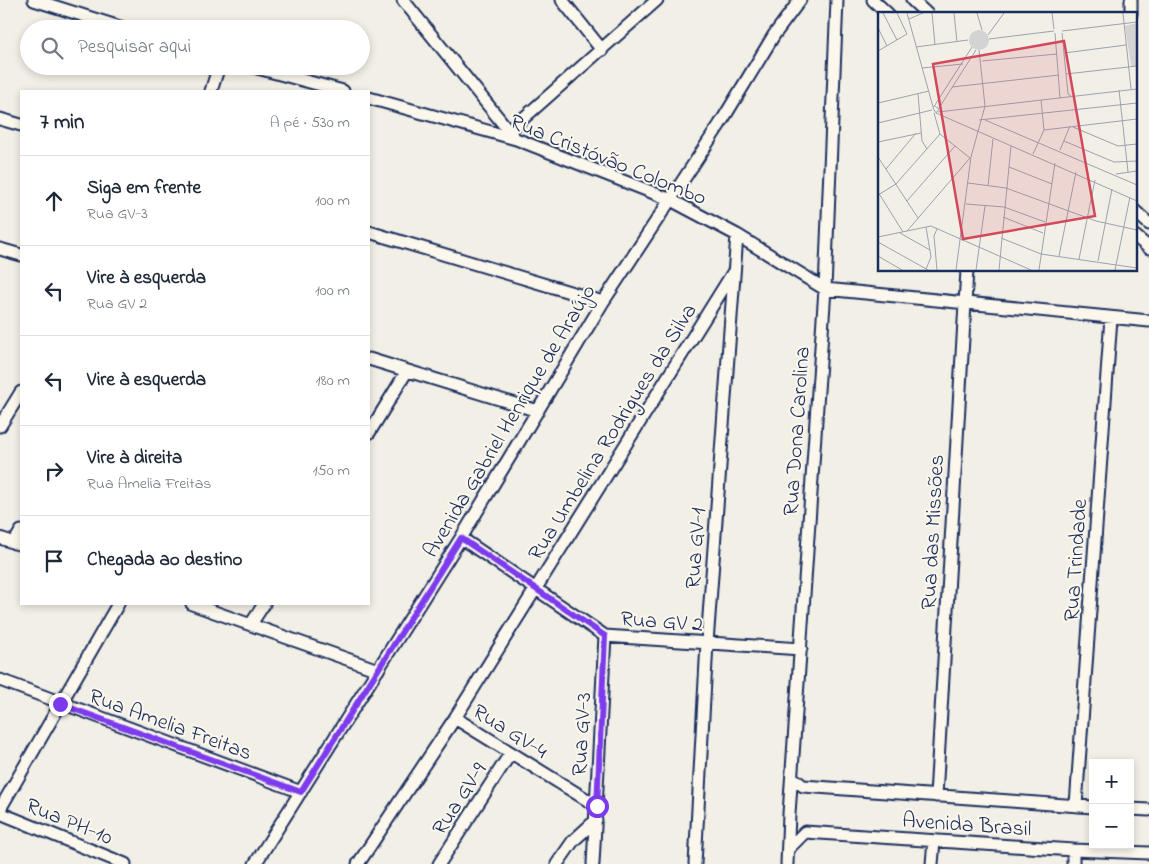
<!DOCTYPE html>
<html lang="pt">
<meta charset="utf-8">
<style>
:root{--surface:#fff;--page:#f2f2f3;--text:#1f2937;--muted:#747a83;--line:#e0e1e3}
body{margin:0;font-family:"Indie Flower",sans-serif;background:var(--page);color:var(--text)}
.controls{position:absolute;right:15px;bottom:15px;display:grid;overflow:hidden;border-radius:0px;box-shadow:0 2px 8px #0003}
.controls button{width:45px;height:45px;display:grid;place-items:center;padding:0;border:0;border-bottom:1px solid var(--line);background:var(--surface);color:var(--text);font:25px sans-serif}
.stop{position:absolute;width:15px;height:15px;margin:-11px;border:4px solid #7c3aed;border-radius:50%;background:#fff}
.stop.end{background:#7c3aed;border-color:#fff;box-shadow:0 1px 5px #0008}
.list{margin:0;padding:0;list-style:none}
h2{display:flex;justify-content:space-between;align-items:center;height:65px;margin:0;padding:0 20px;font-size:21px}
h2 small{font-size:16px;font-weight:400;color:var(--muted)}
.list li{display:grid;grid-template-columns:32px 1fr auto;gap:15px;align-items:center;box-sizing:border-box;height:90px;padding:0 20px;border-top:1px solid var(--line)}
.list b{display:block;font-size:19px;white-space:nowrap}
.list p{margin:0;font-size:16px;white-space:nowrap;color:var(--muted)}
.list em{font-size:16px;font-style:normal;color:var(--muted)}
.icon{flex:none;width:28px;height:28px;fill:none;stroke:currentColor;stroke-width:2;stroke-linecap:round;stroke-linejoin:round}
.map{position:relative;flex:none;width:1149px;height:864px;overflow:hidden}
.search{position:absolute;background:var(--surface);box-shadow:0 2px 8px #0003;left:20px;top:20px;width:350px;height:55px;display:flex;align-items:center;gap:12px;box-sizing:border-box;padding:0 18px;border-radius:28px;color:var(--muted);font-size:19px}
.panel{position:absolute;background:var(--surface);box-shadow:0 2px 8px #0003;left:20px;top:90px;width:350px;height:515px;border-radius:0px}
.map>svg:first-child{display:block}
.lines{fill:none;stroke-linecap:round;stroke-linejoin:round}
.minor-casing{stroke:#1b2f5e;stroke-width:15}
.minor{stroke:#fbf7ec;stroke-width:11}
.route{stroke:#7c3aed;stroke-width:6}
.labels{text-anchor:middle;stroke-width:4;stroke-linejoin:round;paint-order:stroke}
.street-label{font-size:22px;fill:#1b2f5e;stroke:#fbf7ec}
.inset-road{fill:none;stroke:#9ca2b0;stroke-width:1}
.view{fill:#d1495b;fill-opacity:0.15;stroke:#d1495b;stroke-width:2.5}
.inset-edge{fill:none;stroke:#1b2f5e;stroke-width:2.5}
</style>
<div class="map">
<svg width="1149" height="864" viewBox="0 0 1149 864">
<rect width="100%" height="100%" fill="#f2efe6"/>
<filter id="ink" filterUnits="userSpaceOnUse"><feTurbulence type="fractalNoise" baseFrequency=".02" numOctaves="2"/><feDisplacementMap in="SourceGraphic" scale="10" xChannelSelector="R" yChannelSelector="G"/><feConvolveMatrix kernelMatrix="1 2 1 2 8 2 1 2 1" color-interpolation-filters="sRGB"/></filter>
<g filter="url(#ink)">
<g class="lines">
<!-- minor casing -->
<g class="minor-casing">
<path id="minor" d="M34 0 126 29
M403 0 513 136
M562 0 602 50
M873 0 888 14
M912 0 927 14
M1131 14V0
M250 66 343 91
M211 91 219 66
M369 98 516 139 669 199 737 235 825 289 1149 321
M0 119 21 125
M509 131 657 0
M1135 211 1149 224
M369 232 603 302
M1135 236 1149 248
M0 249 21 255
M369 359 538 411
M0 426 21 392
M369 433 407 371
M0 538 21 545
M461 538 605 636 801 649
M14 543 21 531
M192 604 378 670
M251 624 264 604
M0 680 301 792
M455 718 597 806
M792 777 803 786 1093 807
M936 796 967 270
M1076 805 1111 318
M0 809 118 604
M1130 809 1149 810
M0 813 125 864
M789 848 805 832 1073 850 1149 853
M255 864 461 538 603 302 720 124 774 35 800 0
M358 864 455 718 734 271
M439 864 510 754
M557 864 573 841 596 820
M593 864 605 636
M695 864 707 643 737 235
M787 864 789 814 825 289 837 0
M932 864 934 841
M1073 864V850"/>
</g>
<!-- minor -->
<use href="#minor" class="minor"/>
</g>
</g>
<g class="lines" filter="url(#ink)">
<!-- route -->
<path class="route" d="M60 704 301 792 461 538 605 636 597 806"/>
</g>
<g class="labels">
<!-- street labels -->
<g class="street-label">
<text transform="translate(609 158) rotate(22)" y="8">Rua Cristóvão Colombo</text>
<text transform="translate(508 420) rotate(-59)" y="8">Avenida Gabriel Henrique de Araújo</text>
<text transform="translate(611 431) rotate(-58)" y="8">Rua Umbelina Rodrigues da Silva</text>
<text transform="translate(795 431) rotate(-86)" y="8">Rua Dona Carolina</text>
<text transform="translate(931 532) rotate(-87)" y="8">Rua das Missões</text>
<text transform="translate(694 548) rotate(-86)" y="8">Rua GV-1</text>
<text transform="translate(1074 560) rotate(-86)" y="8">Rua Trindade</text>
<text transform="translate(662 620) rotate(4)" y="8">Rua GV 2</text>
<text transform="translate(171 723) rotate(20)" y="8">Rua Amelia Freitas</text>
<text transform="translate(511 730) rotate(32)" y="8">Rua GV-4</text>
<text transform="translate(580 734) rotate(-87)" y="8">Rua GV-3</text>
<text transform="translate(458 798) rotate(-57)" y="8">Rua GV-9</text>
<text transform="translate(70 820) rotate(22)" y="8">Rua PH-10</text>
<text transform="translate(967 823) rotate(4)" y="8">Avenida Brasil</text>
</g>
</g>
<!-- overview -->
<g transform="translate(878 12)">
<rect width="259" height="259" fill="#f2efe6"/>
<path d="M259 11V54H253L247 14ZM91 28a10 10 0 1 1 20 0a10 10 0 1 1-20 0Z" fill="#d2d3d2"/>
<path class="inset-road" d="M5 1 19 28M29 1 55 95M54 1 57 33M76 1 79 30M99 1 104 18M174 1 176 17M245 1 253 77M31 7 45 1M0 16 9 34M184 19 259 10M177 21 182 86M184 21 190 82 193 84M110 23 126 1M111 27 176 19M38 35 90 28M0 39 29 22 19 1M186 41 248 33M104 49 179 42M44 56 85 52M188 62 259 54M74 75 181 63M241 78 250 160M40 82 44 129 49 137M0 91 51 79M57 94 61 97 58 101 55 96 94 35M61 96 98 38M60 100 259 77M56 101 62 122 92 146M58 101 259 189M101 108 259 91M107 108 259 173M0 111 54 98M195 115 240 134 259 132M166 118 259 107M186 129 236 150 259 149M0 130 43 121M182 138 192 114M155 142 166 118 163 88M0 145 40 206M131 155 174 172M8 157 38 121M238 162 259 159M90 171 128 176 218 209 259 218M110 174 115 127M0 180 25 220M0 183 18 172 62 122M29 189 77 134M88 192 126 195 167 210M125 205 165 221M59 217 56 224 59 258M29 219 92 146M22 221 52 238M0 225 53 214 153 258M123 226 163 242 259 256M0 230 50 258M0 244 24 258M181 244 198 160M201 247 217 168M220 249 234 177M48 257 53 245 48 215M78 258 93 145 107 94 101 38M98 258 107 194M121 258 133 134M161 258 177 151M237 258 252 185"/>
<path class="view" d="M186 29 217 204 85 227 55 52Z"/>
<rect width="259" height="259" class="inset-edge"/>
</g>
</svg>
<div class="controls">
<button>+</button>
<button>−</button>
</div>
<div class="stop" style="left:597px;top:806px"></div>
<div class="stop end" style="left:60px;top:704px"></div>
<div class="search"><svg class="icon" aria-label="search" viewBox="0 0 24 24"><circle cx="10" cy="10" r="6"/><path d="M15 15l6 6"/></svg>Pesquisar aqui</div>
<section class="panel">
<h2>7 min<small>A pé · 530 m</small></h2>
<ul class="list">
<li><svg class="icon" aria-label="ahead" viewBox="0 0 24 24"><path d="M12 20V5M6 11l6-6 6 6"/></svg><div><b>Siga em frente</b><p>Rua GV-3</p></div><em>100 m</em></li>
<li><svg class="icon" aria-label="left" viewBox="0 0 24 24"><path d="M17 20v-9H6M10 6l-5 5 5 5"/></svg><div><b>Vire à esquerda</b><p>Rua GV 2</p></div><em>100 m</em></li>
<li><svg class="icon" aria-label="left" viewBox="0 0 24 24"><path d="M17 20v-9H6M10 6l-5 5 5 5"/></svg><div><b>Vire à esquerda</b></div><em>180 m</em></li>
<li><svg class="icon" aria-label="right" viewBox="0 0 24 24"><path d="M7 20v-9h11M14 6l5 5-5 5"/></svg><div><b>Vire à direita</b><p>Rua Amelia Freitas</p></div><em>150 m</em></li>
<li><svg class="icon" aria-label="arrive" viewBox="0 0 24 24"><path d="M6 21V4h12l-3 4 3 4H6"/></svg><div><b>Chegada ao destino</b></div></li>
</ul>
</section>
</div>
